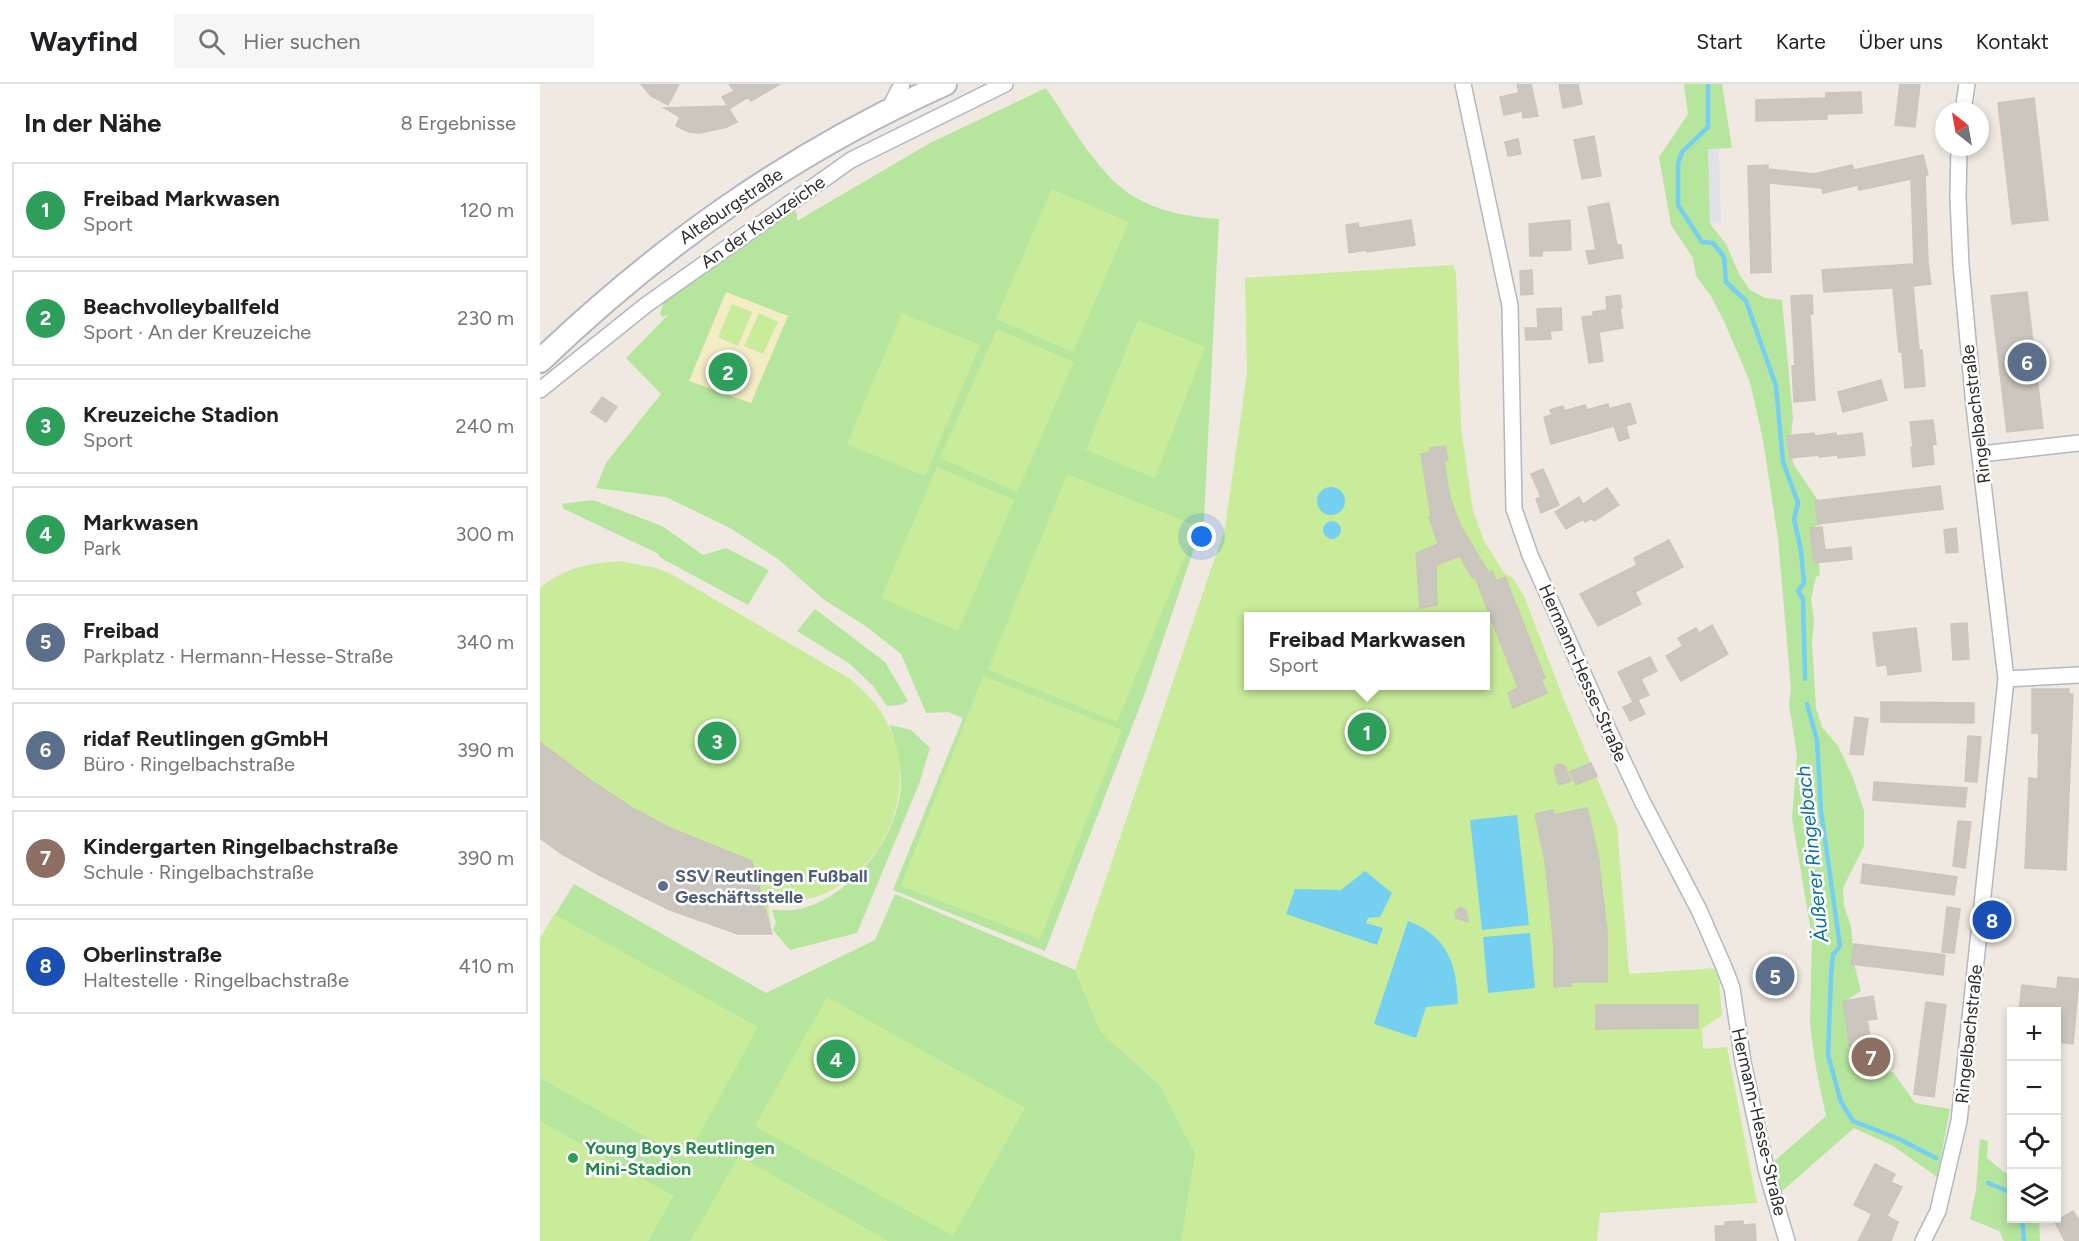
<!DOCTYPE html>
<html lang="de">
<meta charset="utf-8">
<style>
:root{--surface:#fff;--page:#f6f6f6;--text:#202124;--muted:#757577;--line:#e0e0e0;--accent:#4264fb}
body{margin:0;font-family:Figtree,sans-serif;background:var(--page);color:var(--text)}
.controls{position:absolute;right:18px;bottom:18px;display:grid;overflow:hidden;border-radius:0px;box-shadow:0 3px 9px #0003}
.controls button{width:54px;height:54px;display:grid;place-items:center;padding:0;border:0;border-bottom:2px solid var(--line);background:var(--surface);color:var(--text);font:30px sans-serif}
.compass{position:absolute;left:1395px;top:18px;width:54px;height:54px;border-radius:50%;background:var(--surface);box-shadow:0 3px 9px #0003;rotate:329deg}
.you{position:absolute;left:662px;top:453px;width:21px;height:21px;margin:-15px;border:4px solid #fff;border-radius:50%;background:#1a73e8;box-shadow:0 0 0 9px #1a73e833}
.badge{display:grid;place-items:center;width:39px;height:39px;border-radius:50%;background:var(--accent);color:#fff;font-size:20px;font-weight:700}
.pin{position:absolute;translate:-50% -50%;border:3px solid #fff;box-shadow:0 2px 6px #0006}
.popup{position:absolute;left:704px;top:528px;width:246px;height:78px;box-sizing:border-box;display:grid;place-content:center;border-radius:0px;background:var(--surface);filter:drop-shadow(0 2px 4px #0005);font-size:20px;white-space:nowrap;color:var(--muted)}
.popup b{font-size:22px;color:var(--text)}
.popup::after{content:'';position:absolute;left:50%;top:100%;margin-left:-12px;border:12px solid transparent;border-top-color:var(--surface)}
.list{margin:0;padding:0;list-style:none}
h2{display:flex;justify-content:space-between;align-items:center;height:78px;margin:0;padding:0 24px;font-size:26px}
h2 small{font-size:20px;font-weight:400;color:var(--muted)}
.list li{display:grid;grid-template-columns:39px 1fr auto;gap:18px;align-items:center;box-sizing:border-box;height:96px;margin:0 12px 12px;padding:0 12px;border:2px solid var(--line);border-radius:0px}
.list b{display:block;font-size:22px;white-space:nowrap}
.list p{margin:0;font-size:20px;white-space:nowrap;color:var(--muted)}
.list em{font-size:20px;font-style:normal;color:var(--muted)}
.icon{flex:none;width:33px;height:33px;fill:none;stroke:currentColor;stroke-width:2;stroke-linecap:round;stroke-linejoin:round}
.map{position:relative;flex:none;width:1539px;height:1157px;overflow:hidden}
header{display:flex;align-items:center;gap:36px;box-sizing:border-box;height:84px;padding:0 30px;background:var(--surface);border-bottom:2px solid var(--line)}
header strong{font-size:28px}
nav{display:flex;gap:33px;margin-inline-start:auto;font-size:21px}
.search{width:420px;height:54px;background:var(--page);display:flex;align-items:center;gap:15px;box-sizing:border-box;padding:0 21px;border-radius:0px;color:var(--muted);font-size:22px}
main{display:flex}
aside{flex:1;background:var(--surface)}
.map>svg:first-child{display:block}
.industrial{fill:#e3e1e8}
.green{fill:#b6e59e}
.sand{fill:#f3ecc5}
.pitch{fill:#c9ec9a;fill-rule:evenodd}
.water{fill:#75cff0}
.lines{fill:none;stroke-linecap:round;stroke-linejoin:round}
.stream{stroke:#75cff0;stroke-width:4.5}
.building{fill:#cbc7bf;stroke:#cbc5ba;stroke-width:1.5}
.minor-casing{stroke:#b4b7c1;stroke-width:18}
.secondary-casing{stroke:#b4b7c1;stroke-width:26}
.minor{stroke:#fff;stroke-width:15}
.secondary{stroke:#fff;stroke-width:22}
.service-dot{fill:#5c6f8a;stroke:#fff;stroke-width:2}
.leisure-dot{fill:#2e9e5b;stroke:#fff;stroke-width:2}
.labels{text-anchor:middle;stroke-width:5;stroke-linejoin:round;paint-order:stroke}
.street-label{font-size:18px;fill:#2e2e2e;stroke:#fff}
.service-label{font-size:18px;font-weight:bold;fill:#4e5e75;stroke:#fff;text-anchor:start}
.leisure-label{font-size:18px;font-weight:bold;fill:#27864d;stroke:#fff;text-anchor:start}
.water-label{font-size:20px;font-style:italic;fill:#0d6fa3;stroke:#fff}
</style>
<header>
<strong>Wayfind</strong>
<div class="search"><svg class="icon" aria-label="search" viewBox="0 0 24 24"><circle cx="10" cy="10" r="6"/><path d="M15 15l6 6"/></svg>Hier suchen</div>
<nav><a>Start</a><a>Karte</a><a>Über uns</a><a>Kontakt</a></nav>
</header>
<main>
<aside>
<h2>In der Nähe<small>8 Ergebnisse</small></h2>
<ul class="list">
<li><span class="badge" style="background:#2e9e5b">1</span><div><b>Freibad Markwasen</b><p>Sport</p></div><em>120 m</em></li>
<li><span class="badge" style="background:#2e9e5b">2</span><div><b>Beachvolleyballfeld</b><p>Sport · An der Kreuzeiche</p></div><em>230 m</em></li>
<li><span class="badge" style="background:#2e9e5b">3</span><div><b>Kreuzeiche Stadion</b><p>Sport</p></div><em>240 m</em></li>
<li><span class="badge" style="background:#2e9e5b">4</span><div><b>Markwasen</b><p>Park</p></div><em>300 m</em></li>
<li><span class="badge" style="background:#5c6f8a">5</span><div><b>Freibad</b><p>Parkplatz · Hermann-Hesse-Straße</p></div><em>340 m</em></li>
<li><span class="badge" style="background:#5c6f8a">6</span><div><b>ridaf Reutlingen gGmbH</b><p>Büro · Ringelbachstraße</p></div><em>390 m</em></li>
<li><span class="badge" style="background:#8d6e63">7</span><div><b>Kindergarten Ringelbachstraße</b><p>Schule · Ringelbachstraße</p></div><em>390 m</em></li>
<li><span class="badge" style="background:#1a4fb4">8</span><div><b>Oberlinstraße</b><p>Haltestelle · Ringelbachstraße</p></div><em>410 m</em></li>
</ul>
</aside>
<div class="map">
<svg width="1539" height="1157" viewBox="0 0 1539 1157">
<rect width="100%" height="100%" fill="#efe9e1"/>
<!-- industrial -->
<path class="industrial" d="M1168 65H1179L1181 139 1170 140Z"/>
<!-- green -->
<path class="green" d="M1144 0H1182L1192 64 1168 65 1170 140 1186 160 1199 190 1210 206 1225 214 1242 216 1253 333 1250 364 1254 381 1277 415 1282 440 1275 442 1280 491 1276 493 1271 515 1274 537 1272 558 1276 624 1282 643 1298 662 1312 691 1324 727V762L1303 804 1304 822 1311 842 1315 883 1321 907 1309 915 1321 992 1353 988 1375 1019 1410 1025 1397 1093 1353 1062 1314 1044 1240 1109 1231 1080 1286 1032 1276 984 1270 941 1272 854 1252 734 1257 672 1249 620 1251 605 1238 454 1223 356 1210 298 1184 237 1171 212 1156 192 1153 174 1131 141 1119 73 1148 30Z
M506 4C531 40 560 96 600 116 625 129 652 133 679 135L664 435 605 609 505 867 353 806 423 634 408 628 386 629 361 570 327 543 283 515 238 475 190 444 126 413 56 404 66 379 121 310 86 274 128 231 122 233 120 229 124 217 134 211 141 202H149L148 196 155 193 159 194C162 188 242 132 253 127L257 129V137L390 59Z
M53 416 122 442 163 471 186 464 229 486 208 521 121 474 117 469 24 425 22 420Z
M275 525 345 578 368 617 360 621 347 622 333 602 310 580 257 547Z
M350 641 371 646 390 664 379 700 317 849 250 866 233 846 236 838 232 826C241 826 252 827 260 825 312 812 359 753 361 700 361 679 355 661 350 641Z
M34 800 226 909 335 856 355 810 535 886 561 948 621 1002 647 1054 870 1157H0V855Z
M1440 1055 1448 1057 1447 1074 1464 1088 1471 1091 1472 1134 1499 1135 1500 1157H1464L1459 1147 1430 1135 1436 1106Z"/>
<!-- sand -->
<path class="sand" d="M186 208 248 232 211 319 149 297Z"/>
<!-- pitch -->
<path class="pitch" d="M512 105 589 138 533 268 456 235Z
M913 181 916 189 921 343 933 427 944 457 964 489 973 494 984 512 1024 616 1077 742 1089 890 1178 884 1182 931 1162 945 1163 965 1187 963 1217 1119 1060 1129 1057 1157H641L655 1070 621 1002 561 948 535 886 685 444 707 289 705 194ZM708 532H946V602H708Z
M192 220 212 228 198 262 178 253Z
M219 229 238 238 223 270 204 262Z
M362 229 440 261 385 392 307 360Z
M598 236 665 263 615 394 546 366Z
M457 245 534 278 477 408 400 374Z
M174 272 209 285 201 305 167 292Z
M397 383 474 416 418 547 341 514Z
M527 390 657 442 577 638 448 586Z
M80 477 116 484 131 490 309 594C323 606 336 618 345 635 380 698 351 779 286 809 268 817 248 818 228 820L232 850H198L130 826 61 792 22 770 0 754V504C23 484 51 479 80 477Z
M443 592 582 646 500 855 361 802Z
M14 830 218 943 146 1075 0 994V855Z
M287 913 485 1024 413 1152 215 1042Z
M0 1037 134 1112 108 1157H0Z
M199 1072 348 1157H150Z"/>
<!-- water -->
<path class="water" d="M777 417a14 14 0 1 1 28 0a14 14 0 1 1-28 0Z
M783 446a9 9 0 1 1 18 0a9 9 0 1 1-18 0Z
M977 731 989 841 942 846 930 736Z
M825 787 852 809 840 833 828 834 826 839 843 844 837 861 746 830 755 805 801 806Z
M868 837C908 852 917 881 918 920L886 923 876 954 834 940Z
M990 849 995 904 948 909 943 853Z"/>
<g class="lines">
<!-- stream -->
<path class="stream" d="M1168 0V43L1142 68 1138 80V121L1162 158 1173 159 1184 173 1186 198 1206 217 1236 302 1243 378 1258 419 1254 435 1261 466 1264 499 1258 507 1263 515 1265 595
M1267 620 1277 656 1281 727 1300 862 1293 871 1291 891 1288 971 1301 1018 1313 1037 1359 1055 1396 1074
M1448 1099 1472 1109
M1482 1134 1484 1157"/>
</g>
<!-- building -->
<path class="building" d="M101 0H139L128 21 111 12Z
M189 0H240L211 17 208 13 189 25 197 38 187 43 160 49 149 48 136 42 140 33 124 24 188 22 182 13 194 7Z
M977 0H991L998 32 983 34 982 27 964 31 960 13 979 9Z
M1019 0H1038L1042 20 1023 24Z
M1360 0H1380L1375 43 1355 41Z
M1321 8 1322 29 1287 30V35L1216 37V16L1286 14V9Z
M1494 14 1508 136 1472 140 1458 19Z
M1054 52 1061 92 1042 95 1034 56Z
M978 55 981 70 968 72 965 58Z
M1383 71 1388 91 1385 92 1388 179 1391 200 1373 202 1379 266H1382L1385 302 1365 304 1362 268H1359L1353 204 1284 208 1282 186 1374 180 1371 95 1319 106 1318 101 1283 109 1282 104 1229 99 1231 188 1211 189 1208 82 1228 81V85L1274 90 1312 81 1314 86Z
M1069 119 1077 161H1081L1083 174 1049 180 1046 167 1056 166 1048 123Z
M871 136 875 161 827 168V166L809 169 806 141 818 139 819 144Z
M1030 136 1031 166 1002 167V172H990L989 140Z
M992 186 993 210 981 211 980 187Z
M1487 208 1503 344 1467 348 1451 212Z
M1080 211 1082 224 1080 225 1083 244 1059 248 1063 277 1049 279 1042 233 1053 232V228L1067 226 1066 213Z
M1272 211 1273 230H1270L1275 316 1254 318 1252 282H1255L1251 212Z
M1021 224 1022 246 1010 247 1011 255 986 256 985 244H998L997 225Z
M1341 296 1347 316 1303 328 1298 308Z
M62 313 77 323 66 338 51 328Z
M1090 319 1096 339 1086 342 1089 354 1079 357 1074 342 1011 360 1004 333 1012 331 1010 326 1023 322 1024 327 1045 321 1047 326 1068 320 1069 325Z
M1393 336 1396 360 1392 361 1394 380 1373 383 1371 363H1373L1370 338Z
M1274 349V352L1296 349V352L1322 349 1325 371 1298 374V371L1279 373V371L1250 374 1247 352Z
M905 362 908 376 904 377 910 414 921 443 949 489 952 487 956 497 965 493 1005 594 1001 595 1007 609 973 624 968 609 978 604 935 493 932 494 920 472 896 481 897 521 880 524 876 469 898 460 889 433 891 432 881 370 890 368V364Z
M1003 385 1019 421 1001 429 996 415 1001 413 991 390Z
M1400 402 1403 425 1278 440 1275 417Z
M1067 404 1079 421 1054 437 1052 434 1045 438 1043 435 1026 445 1015 428 1039 413 1043 420Z
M1282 443 1285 466 1311 463 1312 475 1274 479 1270 444Z
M1416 444 1418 468 1406 469 1404 446Z
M1129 456 1143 483 1095 508 1101 520 1058 542 1040 510 1097 481 1094 474Z
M1427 539 1429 575 1413 576 1411 540Z
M1172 541 1188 570 1141 597 1126 572 1143 562 1138 554 1156 544 1159 549Z
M1376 544 1381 587 1348 591 1347 581 1337 582 1333 549Z
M1110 573 1117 587 1101 595 1109 611 1093 618 1078 588Z
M1492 605H1529V610H1533L1526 786 1485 784 1489 694 1498 695 1499 649H1492Z
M1098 616 1105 630 1090 637 1083 623Z
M1341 618 1434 619V639L1341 638Z
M1315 633 1328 635 1323 671 1310 670Z
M1428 652 1441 653 1437 698 1425 697Z
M0 658 53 698 94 725 130 744 212 777 232 850H198L130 826 61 792 22 770 0 754Z
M1051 679 1057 692 1036 701 1030 688Z
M1020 680 1025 682 1031 697 1019 701 1014 686 1016 681Z
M1334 698 1427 704 1425 723 1333 716Z
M1047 724 1058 770 1067 847V898H1031V902L1014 903V863L1010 822 1005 777 995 730 1013 726 1014 731Z
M1418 737 1431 738 1425 784 1413 782Z
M1323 780 1417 793 1414 811 1321 799Z
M920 823 926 826 928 838 916 834 915 828Z
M1407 823 1420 825 1414 869 1402 868Z
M1466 825 1473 834 1464 841 1457 832Z
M1314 860 1405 871 1403 891 1311 880Z
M1518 893 1539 895 1533 960 1516 958V927H1479L1482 901 1517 905Z
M1333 912 1337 935 1327 936 1332 963 1341 961 1344 981 1313 986 1303 917Z
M1386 918 1406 921 1394 1013 1374 1010Z
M1056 921H1158V944L1056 945Z
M1335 1080 1355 1090 1351 1098 1362 1103 1347 1132 1358 1138 1351 1157H1318L1332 1130 1314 1121Z
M1533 1127 1539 1136V1157H1525L1515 1138Z
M1203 1137V1141L1215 1140 1216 1157H1176L1175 1142H1185V1138Z"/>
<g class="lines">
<!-- minor casing -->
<g class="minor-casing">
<path id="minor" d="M923 0 970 222 974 425 990 471 1068 645 1102 717 1159 826 1184 883 1192 904 1203 978 1227 1089 1247 1157
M348 27 362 0
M1423 27 1427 0
M0 306 106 221 311 76 465 0
M1441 370 1539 359
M1466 595 1539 591
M1383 1157 1398 1127 1419 1037 1466 595 1434 322 1421 181 1418 114 1419 63"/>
</g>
<!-- secondary casing -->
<g class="secondary-casing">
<path id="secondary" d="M0 277C121 161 251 69 405 0"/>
</g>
<!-- minor -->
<use href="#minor" class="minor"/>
<!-- secondary -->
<use href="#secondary" class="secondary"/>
</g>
<!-- markers -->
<circle class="service-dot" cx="123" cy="802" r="6"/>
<circle class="leisure-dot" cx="33" cy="1074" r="6"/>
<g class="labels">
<!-- street labels -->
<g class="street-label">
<text transform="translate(191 122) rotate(-34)" y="6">Alteburgstraße</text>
<text transform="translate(223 138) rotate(-35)" y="6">An der Kreuzeiche</text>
<text transform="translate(1436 330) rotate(-97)" y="6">Ringelbachstraße</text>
<text transform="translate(1043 589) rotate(66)" y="6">Hermann-Hesse-Straße</text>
<text transform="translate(1429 950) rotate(-84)" y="6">Ringelbachstraße</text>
<text transform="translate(1219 1038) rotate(77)" y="6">Hermann-Hesse-Straße</text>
</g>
<!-- service labels -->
<g class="service-label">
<text x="135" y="798">SSV Reutlingen Fußball<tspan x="135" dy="21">Geschäftsstelle</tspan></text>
</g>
<!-- leisure labels -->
<g class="leisure-label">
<text x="45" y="1070">Young Boys Reutlingen<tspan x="45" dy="21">Mini-Stadion</tspan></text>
</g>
<!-- water labels -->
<g class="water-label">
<text transform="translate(1272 770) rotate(-96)" y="7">Äußerer Ringelbach</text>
</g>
</g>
</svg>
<div class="controls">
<button>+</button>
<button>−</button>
<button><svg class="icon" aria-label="locate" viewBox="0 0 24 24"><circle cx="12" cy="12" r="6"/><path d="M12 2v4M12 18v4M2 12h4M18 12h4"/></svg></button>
<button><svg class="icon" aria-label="layers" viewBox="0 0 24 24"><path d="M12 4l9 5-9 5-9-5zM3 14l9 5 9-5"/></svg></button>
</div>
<svg class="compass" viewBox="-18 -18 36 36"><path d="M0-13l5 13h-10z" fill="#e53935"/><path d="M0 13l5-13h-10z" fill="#757577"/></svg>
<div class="you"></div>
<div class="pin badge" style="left:827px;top:648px;background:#2e9e5b">1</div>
<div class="popup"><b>Freibad Markwasen</b>Sport</div>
<div class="pin badge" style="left:188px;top:288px;background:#2e9e5b">2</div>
<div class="pin badge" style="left:177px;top:657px;background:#2e9e5b">3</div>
<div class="pin badge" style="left:296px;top:975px;background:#2e9e5b">4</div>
<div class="pin badge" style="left:1235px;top:892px;background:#5c6f8a">5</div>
<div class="pin badge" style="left:1487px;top:278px;background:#5c6f8a">6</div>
<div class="pin badge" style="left:1331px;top:973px;background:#8d6e63">7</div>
<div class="pin badge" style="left:1452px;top:836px;background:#1a4fb4">8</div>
</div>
</main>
